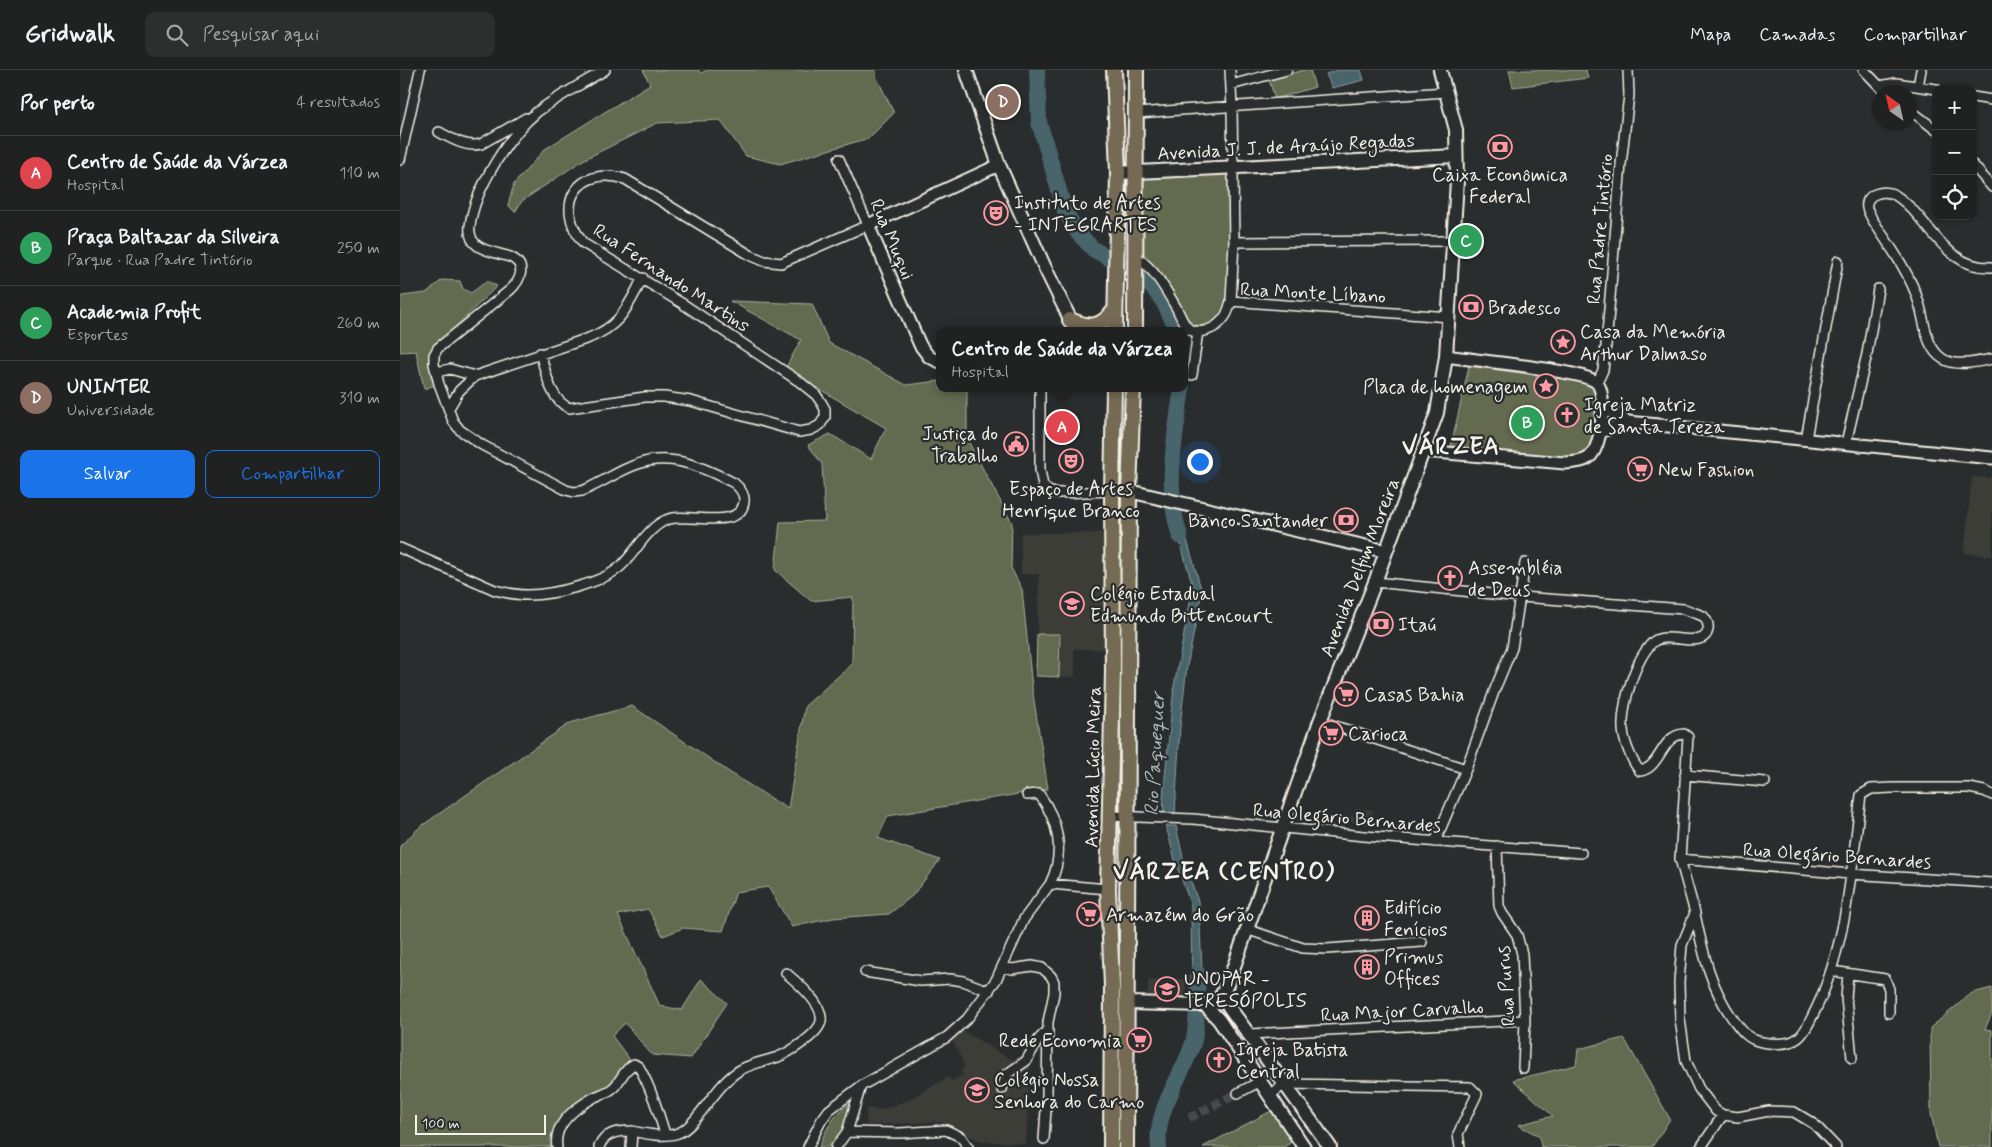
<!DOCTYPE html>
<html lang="pt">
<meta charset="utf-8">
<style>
:root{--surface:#202222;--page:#2d2f2f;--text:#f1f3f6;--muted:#a2a4a5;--line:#3d3f40;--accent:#1a73e8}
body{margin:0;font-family:Mynerve,sans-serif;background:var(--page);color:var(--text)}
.controls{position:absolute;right:15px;top:15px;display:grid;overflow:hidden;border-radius:10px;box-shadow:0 1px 4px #0004}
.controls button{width:45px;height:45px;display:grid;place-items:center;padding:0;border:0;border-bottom:1px solid var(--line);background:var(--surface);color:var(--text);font:25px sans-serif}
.compass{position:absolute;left:1472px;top:15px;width:45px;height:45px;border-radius:50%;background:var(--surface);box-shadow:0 1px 4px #0004;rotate:326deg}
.scale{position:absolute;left:15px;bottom:12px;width:131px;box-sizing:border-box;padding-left:5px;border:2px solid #f4f1e8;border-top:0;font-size:14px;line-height:18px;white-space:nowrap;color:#f4f1e8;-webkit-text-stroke:4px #2a2d2e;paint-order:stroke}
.you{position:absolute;left:799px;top:391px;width:18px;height:18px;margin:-12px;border:4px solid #fff;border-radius:50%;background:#1a73e8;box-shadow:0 0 0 8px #1a73e833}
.badge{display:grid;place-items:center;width:32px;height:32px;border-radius:50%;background:var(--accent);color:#fff;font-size:16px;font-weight:700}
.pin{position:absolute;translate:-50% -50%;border:2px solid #fff;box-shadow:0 1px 5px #0006}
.popup{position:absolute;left:536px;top:257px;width:252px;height:65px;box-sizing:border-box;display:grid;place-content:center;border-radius:10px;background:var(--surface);filter:drop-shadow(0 1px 4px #0005);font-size:16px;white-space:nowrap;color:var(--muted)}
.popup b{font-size:19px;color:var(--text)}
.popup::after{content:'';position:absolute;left:50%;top:100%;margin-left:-10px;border:10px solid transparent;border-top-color:var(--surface)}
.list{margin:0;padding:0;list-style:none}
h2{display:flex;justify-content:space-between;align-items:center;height:65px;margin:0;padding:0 20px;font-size:21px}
h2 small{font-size:16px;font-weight:400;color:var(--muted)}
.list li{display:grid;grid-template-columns:32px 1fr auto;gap:15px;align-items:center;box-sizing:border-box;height:75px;padding:0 20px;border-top:1px solid var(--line)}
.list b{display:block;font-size:19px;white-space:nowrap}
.list p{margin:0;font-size:16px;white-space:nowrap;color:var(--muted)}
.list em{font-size:16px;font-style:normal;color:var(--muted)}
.actions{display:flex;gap:10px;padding:15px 20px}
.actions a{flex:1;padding:11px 0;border:1px solid var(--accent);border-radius:10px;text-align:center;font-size:18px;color:var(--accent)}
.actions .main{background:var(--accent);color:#fff}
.icon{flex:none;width:28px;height:28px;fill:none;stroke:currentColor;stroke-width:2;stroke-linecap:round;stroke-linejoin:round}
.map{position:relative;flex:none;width:1592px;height:1077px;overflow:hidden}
header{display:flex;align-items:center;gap:30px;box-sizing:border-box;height:70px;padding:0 25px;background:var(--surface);border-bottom:1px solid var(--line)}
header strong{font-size:24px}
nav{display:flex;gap:28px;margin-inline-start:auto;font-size:18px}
.search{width:350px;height:45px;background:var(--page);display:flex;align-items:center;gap:12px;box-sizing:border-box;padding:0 18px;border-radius:10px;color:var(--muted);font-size:19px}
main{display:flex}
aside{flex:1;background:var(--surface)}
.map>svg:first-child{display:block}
.built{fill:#3c3c38}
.green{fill:#646b50;stroke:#acae9c}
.water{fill:#48656c;stroke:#8d9d9e}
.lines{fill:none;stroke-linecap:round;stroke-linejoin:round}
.river{stroke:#48656c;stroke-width:16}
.minor-tunnel{stroke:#484a4a;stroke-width:9;stroke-dasharray:9 4.5;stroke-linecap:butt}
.minor-casing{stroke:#f4f1e8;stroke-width:12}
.tertiary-casing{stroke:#f4f1e8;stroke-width:15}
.secondary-casing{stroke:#f4f1e8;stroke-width:16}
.primary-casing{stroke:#f4f1e8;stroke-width:18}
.minor{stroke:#2a2d2e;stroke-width:9}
.tertiary{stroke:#2a2d2e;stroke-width:11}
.secondary{stroke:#2a2d2e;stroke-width:12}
.primary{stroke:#746b52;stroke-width:14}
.labels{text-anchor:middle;stroke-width:4.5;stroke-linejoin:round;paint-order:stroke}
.street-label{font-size:19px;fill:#f4f1e8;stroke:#2a2d2e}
.poi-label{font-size:19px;fill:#f4f1e8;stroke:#2a2d2e;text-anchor:start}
.water-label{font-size:20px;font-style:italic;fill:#afb9b6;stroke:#2a2d2e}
.district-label{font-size:24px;font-weight:bold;letter-spacing:1px;fill:#f4f1e8;stroke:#2a2d2e}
</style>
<header>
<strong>Gridwalk</strong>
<div class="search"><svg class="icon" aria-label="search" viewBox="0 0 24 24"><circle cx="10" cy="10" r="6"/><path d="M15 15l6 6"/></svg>Pesquisar aqui</div>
<nav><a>Mapa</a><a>Camadas</a><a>Compartilhar</a></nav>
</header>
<main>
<aside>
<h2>Por perto<small>4 resultados</small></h2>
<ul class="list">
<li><span class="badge" style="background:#e0444e">A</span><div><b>Centro de Saúde da Várzea</b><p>Hospital</p></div><em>110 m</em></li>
<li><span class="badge" style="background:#2e9e5b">B</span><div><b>Praça Baltazar da Silveira</b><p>Parque · Rua Padre Tintório</p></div><em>250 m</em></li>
<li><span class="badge" style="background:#2e9e5b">C</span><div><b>Academia Profit</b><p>Esportes</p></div><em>260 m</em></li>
<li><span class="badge" style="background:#8d6e63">D</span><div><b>UNINTER</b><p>Universidade</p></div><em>310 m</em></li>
</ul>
<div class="actions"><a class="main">Salvar</a><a>Compartilhar</a></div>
</aside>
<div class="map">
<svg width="1592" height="1077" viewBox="0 0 1592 1077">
<rect width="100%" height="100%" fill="#2a2d2e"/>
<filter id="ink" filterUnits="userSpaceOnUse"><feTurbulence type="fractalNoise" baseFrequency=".02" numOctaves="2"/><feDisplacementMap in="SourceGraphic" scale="10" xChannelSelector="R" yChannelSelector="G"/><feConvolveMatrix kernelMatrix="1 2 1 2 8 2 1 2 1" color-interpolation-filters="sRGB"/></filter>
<g filter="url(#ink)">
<!-- built -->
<path class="built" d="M616 20 620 35 591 43 587 28Z
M1572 407 1592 408V486L1564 483Z
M621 463H708L707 579H674L675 607 636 606 639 504H621Z
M956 738 973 740 970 755 945 751 946 745 955 746Z
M786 909V928H747L748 911Z
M560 959 612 990 631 980 626 1074 581 1071 553 1060 541 1052 467 1055 466 1038 480 1040 508 1030 548 1007 552 1011 563 1005 561 1000 565 997 552 969Z"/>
<!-- green -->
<path class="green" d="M243 0H298L301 3 308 0H476V6L494 43 469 68 380 94 346 86 320 50 257 53 183 90 122 131 115 142 108 135 114 114 145 79 250 14Z
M904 0H910L915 17 875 29 869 10Z
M1109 0H1186L1188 8 1113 17Z
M827 102 831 170 829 232 818 252 797 259 786 255 759 204 741 179 740 105Z
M42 210 60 211 63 219 71 223 87 211 97 216 30 282 35 315 24 319 16 281 0 282V229L2 226 26 223Z
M330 231 412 234 429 273 506 315 539 311 540 318H567V369L612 453 611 498 622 519 632 618 648 719 488 746 478 768 540 790 512 826 489 844 433 848 392 857 368 817 336 822 323 861 283 858 263 866 248 839 218 845 260 936 282 940 301 909 327 933 291 988 252 985 225 953 212 966 233 994 192 1035 172 1043 150 1077H0V776L20 757 170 653 232 636 335 706 388 739 405 636 452 594 453 527 411 531 375 500 380 452 425 451 422 394 408 375 430 364 471 389 486 358 385 299 401 270Z
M1069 296 1194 313 1201 322 1194 380 1169 392 1051 376Z
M637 564H660L659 607 636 606Z
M1592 918V943L1585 959 1592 960V1077H1538L1531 1043 1530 958 1572 923Z
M1224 968 1270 1049 1252 1077H1141L1139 1066 1118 1055 1153 1046 1113 1010 1176 995 1178 979Z
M450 1033 452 1034C448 1050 443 1064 433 1077H419C425 1060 435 1043 450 1033Z
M873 1040 893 1071 884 1077H803Z"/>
<!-- water -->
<path class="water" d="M939 0H961L964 10 932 18 926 4Z
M772 444 780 446 802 522 787 596 780 656 775 744 764 745 763 727 774 616 793 517Z
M766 756H776L784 792 799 834 803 925 792 927 791 836 775 790Z"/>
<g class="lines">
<!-- river -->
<path class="river" d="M637 0 639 52 665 141 678 163 693 179 737 204 754 219 764 233 778 261
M780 466C764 418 775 367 782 318
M759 1077C754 1040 783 1006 793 973 798 957 797 922 798 904"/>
<!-- minor-tunnel -->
<path class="minor-tunnel" d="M789 1048 838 1023"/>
<!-- minor casing -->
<g class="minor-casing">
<path id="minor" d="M830 0 832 37 834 172 831 231
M1464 0 1485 22
M831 15 887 0
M1480 16 1496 13 1536 19
M1518 16 1521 0
M1573 27 1592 30
M1510 40 1536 60
M736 43 1046 22
M39 62C52 69 67 78 81 74L126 48
M0 90 20 0
M1573 95 1592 117
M834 172 1053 171
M736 187C755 199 766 220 777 239 780 245 783 254 789 259 799 266 817 258 823 249 828 244 829 238 831 231L1049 247
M1592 197C1543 199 1531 148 1495 125 1486 119 1464 123 1467 138 1468 142 1471 146 1472 149 1489 175 1510 203 1519 233 1525 251 1525 278 1543 289 1556 297 1578 292 1592 289
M140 283C146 301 149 329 169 338L245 327H264L291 331 399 362 411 360 420 355 425 347V339L421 332 416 325 400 312 283 234 183 173C153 134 178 95 225 109L350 185 364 191 381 193 468 155 439 89
M36 302 50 299 75 306
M792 305 798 261
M1197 313 1203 300 1206 276 1221 94 1229 25 1228 0
M640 318V400L643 416 650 422 658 423 712 421
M49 338 59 321 75 306 189 268C222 255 227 237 243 208
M1406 369 1438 191
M1446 373 1467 284 1478 219
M0 478 95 520C106 523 117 525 128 525 153 525 203 513 221 496 236 482 247 458 266 450 286 441 340 462 344 432 345 424 340 418 334 413 305 398 271 382 238 394 219 400 202 413 182 421L174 422 166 420 82 375 60 360 53 351 39 314 34 294V285L38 278 110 220C120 211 128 195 110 187 93 181 67 181 70 156 74 120 109 65 137 42 157 27 183 13 205 0
M975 512 1121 527 1284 539 1303 546C1307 550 1309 554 1308 560 1304 581 1267 560 1253 572 1235 589 1222 634 1223 658 1223 670 1232 692 1240 701 1261 698 1261 665 1284 664L1288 667 1280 789 1295 843 1282 875 1279 912 1280 949 1286 991 1299 1019 1316 1041 1323 1045 1338 1047 1369 1041 1394 1042 1414 1054 1436 1077
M920 651 1066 699
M1285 705 1365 712
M627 725 639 724C659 751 665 784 650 814
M710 746 793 749 964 766 1181 783
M1035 772 1066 699 1095 619 1112 578 1125 493
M1097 776 1099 836 1102 843 1117 865 1122 884 1125 950 1123 998
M1280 789 1450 804 1592 813
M1295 844C1303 882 1310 917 1333 949 1341 960 1348 970 1362 972 1373 974 1389 975 1398 968 1407 961 1411 948 1416 939 1447 873 1452 796 1461 725L1471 719 1492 718H1569L1584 721 1592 725
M846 859 903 878 927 879 1022 872
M603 897 612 899 632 896 642 898 651 906 654 912V923L648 952 647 1025 644 1069
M1432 901 1485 909 1489 919V943
M465 902 521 911 550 909 563 911 589 921
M1448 904 1446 928 1452 988
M850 964 1125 950
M602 1019 607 1004 626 991 639 969 647 961
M838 1023 861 1011
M870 1025 885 1014 1070 1017 1077 1024 1058 1064 1060 1077
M447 1062 500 1063 546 1060 561 1067 568 1077
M157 1077C153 1054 175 1038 193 1028 200 1024 208 1023 214 1017 222 1009 223 1000 234 994L239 997C251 1018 258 1041 265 1064
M199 1077C205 1062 218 1061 232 1061
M231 1077 232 1061C246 1064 265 1068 278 1063 297 1057 317 1011 342 999 353 993 366 991 378 987 390 982 419 964 421 951 424 935 398 913 386 903
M408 1077 421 1051 429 1040 461 1016 547 967 567 949 596 910 624 849 650 814 708 819
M436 1077 447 1062 461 1016
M1301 1077 1323 1045"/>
</g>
<!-- tertiary casing -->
<g class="tertiary-casing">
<path id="tertiary" d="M540 292 529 287 520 275 468 155 599 95
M1202 337 1228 352 1592 388
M1200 362 1228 352
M1023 381 1165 393C1187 392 1194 389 1199 367 1202 354 1206 321 1196 312 1183 300 1071 290 1046 286"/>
</g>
<!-- secondary casing -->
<g class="secondary-casing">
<path id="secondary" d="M566 0 599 95 645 198 676 261
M718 103 1056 86
M729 421 985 481
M821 926 930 1077
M728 933 805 935C822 933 826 916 832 902L920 651 975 512 1037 343 1046 286 1057 111 1056 60 1040 0
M805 935 819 950 904 1077"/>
</g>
<!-- primary casing -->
<g class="primary-casing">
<path id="primary" d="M714 0 718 103 715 261
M670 250C692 259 700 258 715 240
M735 261 736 0
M711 1077 712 916 708 819 713 603 712 421 714 318
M726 1077 729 421 733 318"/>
</g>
<!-- minor -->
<use href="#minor" class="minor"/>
<!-- tertiary -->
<use href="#tertiary" class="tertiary"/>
<!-- secondary -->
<use href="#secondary" class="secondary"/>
<!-- primary -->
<use href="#primary" class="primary"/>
</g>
</g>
<!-- icons -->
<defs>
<g id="bank-ring" transform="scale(1.25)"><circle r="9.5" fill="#2a2d2e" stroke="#ff9aa2" stroke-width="1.5"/><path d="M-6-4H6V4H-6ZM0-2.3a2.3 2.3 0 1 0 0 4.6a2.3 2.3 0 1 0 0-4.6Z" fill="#ff9aa2"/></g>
<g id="theatre-ring" transform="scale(1.25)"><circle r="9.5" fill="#2a2d2e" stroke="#ff9aa2" stroke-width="1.5"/><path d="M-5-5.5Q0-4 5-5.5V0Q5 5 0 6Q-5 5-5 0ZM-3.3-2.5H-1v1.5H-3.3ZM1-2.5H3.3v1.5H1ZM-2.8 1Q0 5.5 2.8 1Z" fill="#ff9aa2"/></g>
<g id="sight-ring" transform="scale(1.25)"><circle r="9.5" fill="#2a2d2e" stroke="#ff9aa2" stroke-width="1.5"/><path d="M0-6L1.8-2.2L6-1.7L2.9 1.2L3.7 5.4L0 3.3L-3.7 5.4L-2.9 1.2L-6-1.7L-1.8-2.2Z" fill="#ff9aa2"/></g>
<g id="church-ring" transform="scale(1.25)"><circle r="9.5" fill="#2a2d2e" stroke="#ff9aa2" stroke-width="1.5"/><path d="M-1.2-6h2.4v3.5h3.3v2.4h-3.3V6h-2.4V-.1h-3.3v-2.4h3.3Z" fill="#ff9aa2"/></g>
<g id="civic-ring" transform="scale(1.25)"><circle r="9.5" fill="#2a2d2e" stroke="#ff9aa2" stroke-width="1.5"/><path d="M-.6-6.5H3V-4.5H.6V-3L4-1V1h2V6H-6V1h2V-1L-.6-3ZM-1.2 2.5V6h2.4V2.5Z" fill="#ff9aa2"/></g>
<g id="supermarket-ring" transform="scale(1.25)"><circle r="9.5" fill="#2a2d2e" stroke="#ff9aa2" stroke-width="1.5"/><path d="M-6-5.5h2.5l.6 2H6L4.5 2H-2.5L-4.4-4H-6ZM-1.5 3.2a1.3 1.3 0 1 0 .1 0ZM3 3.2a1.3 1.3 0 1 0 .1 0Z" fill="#ff9aa2"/></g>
<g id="school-ring" transform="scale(1.25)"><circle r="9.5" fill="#2a2d2e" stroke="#ff9aa2" stroke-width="1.5"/><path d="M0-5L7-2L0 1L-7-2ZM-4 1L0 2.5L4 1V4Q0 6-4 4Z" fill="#ff9aa2"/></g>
<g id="building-ring" transform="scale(1.25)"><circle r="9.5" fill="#2a2d2e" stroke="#ff9aa2" stroke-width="1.5"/><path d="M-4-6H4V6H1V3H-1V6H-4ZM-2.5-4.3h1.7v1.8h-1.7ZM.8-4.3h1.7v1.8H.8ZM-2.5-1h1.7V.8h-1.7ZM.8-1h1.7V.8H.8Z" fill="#ff9aa2"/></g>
<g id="university-ring" transform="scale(1.25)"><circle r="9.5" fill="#2a2d2e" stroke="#ff9aa2" stroke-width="1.5"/><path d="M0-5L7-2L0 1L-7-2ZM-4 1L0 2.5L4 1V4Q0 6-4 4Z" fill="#ff9aa2"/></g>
</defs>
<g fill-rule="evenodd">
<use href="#bank-ring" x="1100" y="77"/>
<use href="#theatre-ring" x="596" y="143"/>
<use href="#bank-ring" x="1071" y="237"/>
<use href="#sight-ring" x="1163" y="272"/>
<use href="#sight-ring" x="1146" y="316"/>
<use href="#church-ring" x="1167" y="345"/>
<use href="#civic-ring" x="616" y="374"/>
<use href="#theatre-ring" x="671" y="391"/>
<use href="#supermarket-ring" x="1240" y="399"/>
<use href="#bank-ring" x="946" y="450"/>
<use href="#church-ring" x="1050" y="508"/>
<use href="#school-ring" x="672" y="534"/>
<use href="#bank-ring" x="981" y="554"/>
<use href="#supermarket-ring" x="946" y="624"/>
<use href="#supermarket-ring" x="931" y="663"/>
<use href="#supermarket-ring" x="689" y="844"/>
<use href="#building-ring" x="967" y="848"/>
<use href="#building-ring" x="967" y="897"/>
<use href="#university-ring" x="767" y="919"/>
<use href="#supermarket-ring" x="739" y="970"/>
<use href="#church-ring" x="819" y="990"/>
<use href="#school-ring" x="577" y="1020"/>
</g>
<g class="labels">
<!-- street labels -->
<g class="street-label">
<text transform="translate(886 76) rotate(-3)" y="7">Avenida J. J. de Araújo Regadas</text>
<text transform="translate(1199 159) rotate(-85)" y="7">Rua Padre Tintório</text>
<text transform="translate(493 169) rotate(67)" y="7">Rua Muqui</text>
<text transform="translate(272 207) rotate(33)" y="7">Rua Fernando Martins</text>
<text transform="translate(913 222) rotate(3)" y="7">Rua Monte Líbano</text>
<text transform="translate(959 497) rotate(-69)" y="7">Avenida Delfim Moreira</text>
<text transform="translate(692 697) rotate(-89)" y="7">Avenida Lúcio Meira</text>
<text transform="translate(947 747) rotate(5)" y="7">Rua Olegário Bernardes</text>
<text transform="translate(1437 785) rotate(4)" y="7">Rua Olegário Bernardes</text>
<text transform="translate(1105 916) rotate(-94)" y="7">Rua Purus</text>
<text transform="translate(1002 940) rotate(-3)" y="7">Rua Major Carvalho</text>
</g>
<!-- poi labels -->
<g class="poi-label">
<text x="1100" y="111" text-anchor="middle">Caixa Econômica<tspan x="1100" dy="22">Federal</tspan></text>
<text x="614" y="139">Instituto de Artes<tspan x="614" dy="22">- INTEGRARTES</tspan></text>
<text x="1088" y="244">Bradesco</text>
<text x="1180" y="268">Casa da Memória<tspan x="1180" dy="22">Arthur Dalmaso</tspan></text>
<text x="1128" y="323" text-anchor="end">Placa de homenagem</text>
<text x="1184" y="341">Igreja Matriz<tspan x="1184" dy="22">de Santa Tereza</tspan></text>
<text x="598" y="370" text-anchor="end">Justiça do<tspan x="598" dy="22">Trabalho</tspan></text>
<text x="1258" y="406">New Fashion</text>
<text x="671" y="425" text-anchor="middle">Espaço de Artes<tspan x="671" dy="22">Henrique Branco</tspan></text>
<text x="928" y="457" text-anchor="end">Banco Santander</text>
<text x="1068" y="504">Assembléia<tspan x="1068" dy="22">de Deus</tspan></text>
<text x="690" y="530">Colégio Estadual<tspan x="690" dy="22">Edmundo Bittencourt</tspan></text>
<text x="998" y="561">Itaú</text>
<text x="964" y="631">Casas Bahia</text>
<text x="948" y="670">Carioca</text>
<text x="984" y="844">Edifício<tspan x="984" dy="22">Fenícios</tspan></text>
<text x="706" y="851">Armazém do Grão</text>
<text x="984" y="893">Primus<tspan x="984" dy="22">Offices</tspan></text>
<text x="784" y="915">UNOPAR -<tspan x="784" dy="22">TERESÓPOLIS</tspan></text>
<text x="722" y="977" text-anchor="end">Rede Economia</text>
<text x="836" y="986">Igreja Batista<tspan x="836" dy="22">Central</tspan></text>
<text x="594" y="1016">Colégio Nossa<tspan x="594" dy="22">Senhora do Carmo</tspan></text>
</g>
<!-- water labels -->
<g class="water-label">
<text transform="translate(754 684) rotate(-87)" y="7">Rio Paquequer</text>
</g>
<!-- district labels -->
<g class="district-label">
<text x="1051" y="384">VÁRZEA</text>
<text x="824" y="809">VÁRZEA (CENTRO)</text>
</g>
</g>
</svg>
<div class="controls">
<button>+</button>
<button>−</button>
<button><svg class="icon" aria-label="locate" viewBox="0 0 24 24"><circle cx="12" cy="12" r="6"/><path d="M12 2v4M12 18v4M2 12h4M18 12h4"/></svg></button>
</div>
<svg class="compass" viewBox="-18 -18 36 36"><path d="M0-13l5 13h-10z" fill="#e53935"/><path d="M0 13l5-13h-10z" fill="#a2a4a5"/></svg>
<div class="scale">100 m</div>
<div class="you"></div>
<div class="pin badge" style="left:662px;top:357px;background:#e0444e">A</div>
<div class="popup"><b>Centro de Saúde da Várzea</b>Hospital</div>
<div class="pin badge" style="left:1127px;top:353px;background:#2e9e5b">B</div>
<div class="pin badge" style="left:1066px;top:171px;background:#2e9e5b">C</div>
<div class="pin badge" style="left:603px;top:32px;background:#8d6e63">D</div>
</div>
</main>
